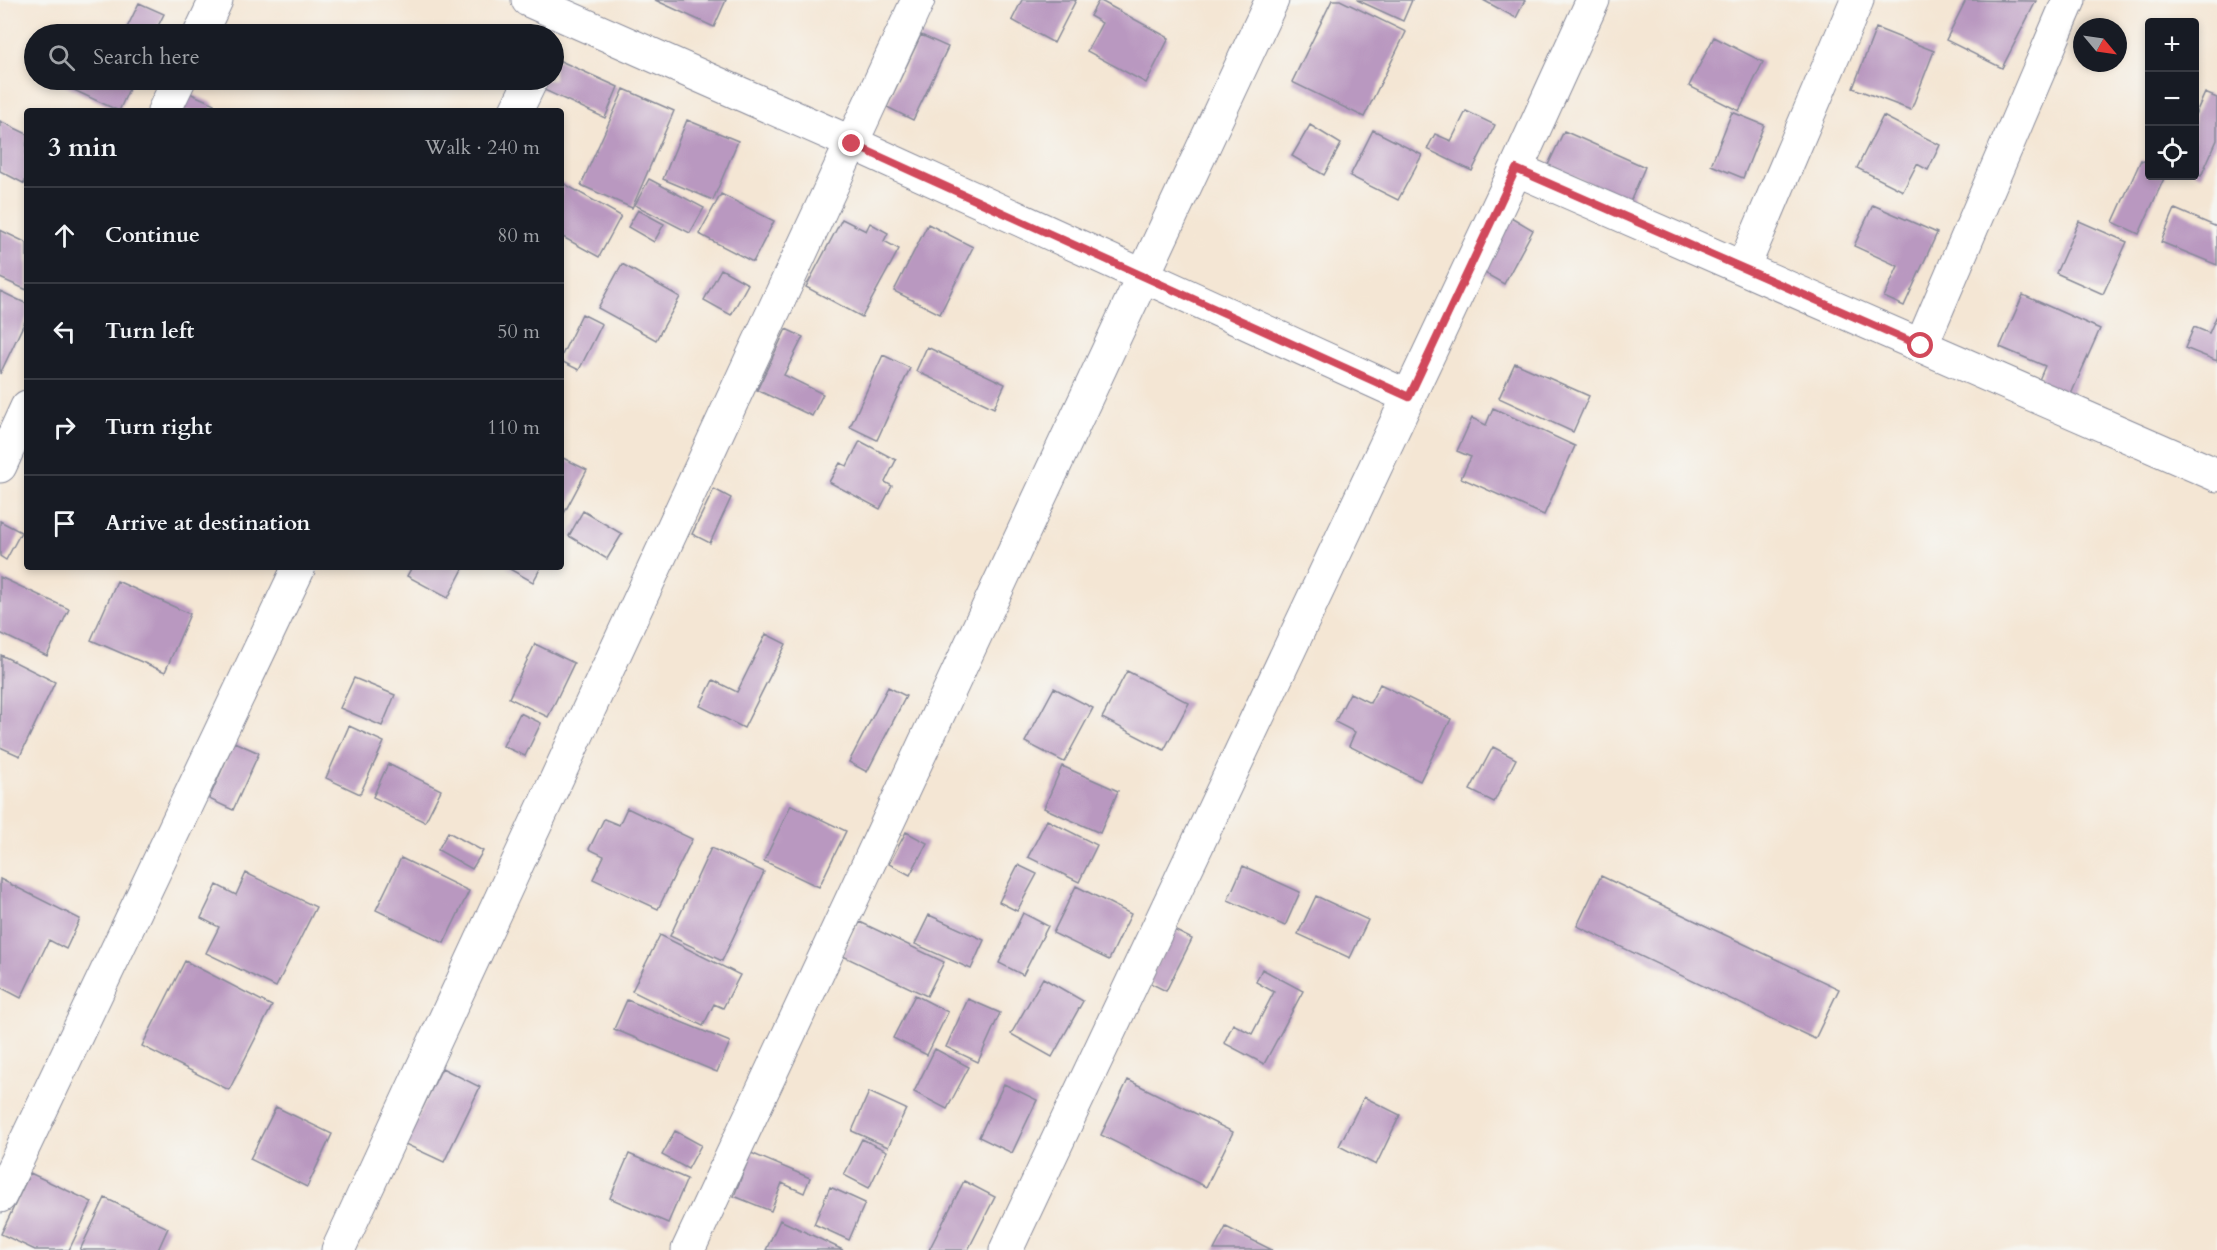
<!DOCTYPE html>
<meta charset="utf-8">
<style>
:root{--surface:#171b24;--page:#242831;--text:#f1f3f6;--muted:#9ea1a6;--line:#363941}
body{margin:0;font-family:Cardo,serif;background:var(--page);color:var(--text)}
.controls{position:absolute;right:18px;top:18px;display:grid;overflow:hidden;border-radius:6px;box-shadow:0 3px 9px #0003}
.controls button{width:54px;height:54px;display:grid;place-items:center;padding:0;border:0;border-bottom:2px solid var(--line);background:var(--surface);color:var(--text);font:30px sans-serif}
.compass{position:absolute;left:2073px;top:18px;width:54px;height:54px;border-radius:50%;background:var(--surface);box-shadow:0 3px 9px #0003;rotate:119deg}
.stop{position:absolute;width:18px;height:18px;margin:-14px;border:4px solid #d1495b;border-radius:50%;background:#fff}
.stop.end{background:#d1495b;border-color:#fff;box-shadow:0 2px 6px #0008}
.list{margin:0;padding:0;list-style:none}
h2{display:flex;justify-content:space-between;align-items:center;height:78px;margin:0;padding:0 24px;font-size:26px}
h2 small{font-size:20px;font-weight:400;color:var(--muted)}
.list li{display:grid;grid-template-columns:39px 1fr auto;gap:18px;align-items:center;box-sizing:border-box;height:96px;padding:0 24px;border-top:2px solid var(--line)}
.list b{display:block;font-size:22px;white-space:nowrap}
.list em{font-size:20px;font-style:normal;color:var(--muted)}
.icon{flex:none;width:33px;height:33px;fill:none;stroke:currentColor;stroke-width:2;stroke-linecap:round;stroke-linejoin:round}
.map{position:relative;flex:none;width:2217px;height:1250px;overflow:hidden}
.search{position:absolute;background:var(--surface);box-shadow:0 3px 9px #0003;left:24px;top:24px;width:540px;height:66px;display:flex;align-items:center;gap:15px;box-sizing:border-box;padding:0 21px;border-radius:33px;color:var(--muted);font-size:22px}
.panel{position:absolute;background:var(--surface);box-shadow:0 3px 9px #0003;left:24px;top:108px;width:540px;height:462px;border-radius:6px}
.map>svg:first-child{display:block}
.building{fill:#b998c0}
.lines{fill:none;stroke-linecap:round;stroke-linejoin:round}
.minor-casing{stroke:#888a99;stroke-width:35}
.minor{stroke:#fff;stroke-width:33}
.route{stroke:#d1495b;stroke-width:8}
</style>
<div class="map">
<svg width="2217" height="1250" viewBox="0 0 2217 1250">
<rect width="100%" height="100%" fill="#f6f6f2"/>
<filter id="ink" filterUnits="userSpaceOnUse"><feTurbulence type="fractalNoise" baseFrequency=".0167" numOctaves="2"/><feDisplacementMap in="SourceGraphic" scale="12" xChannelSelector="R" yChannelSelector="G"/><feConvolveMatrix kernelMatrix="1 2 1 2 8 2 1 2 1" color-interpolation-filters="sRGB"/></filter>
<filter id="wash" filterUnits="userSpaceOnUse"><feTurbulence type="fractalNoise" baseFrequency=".008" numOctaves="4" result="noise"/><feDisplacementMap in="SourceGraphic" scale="24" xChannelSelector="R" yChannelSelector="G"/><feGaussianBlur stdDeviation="1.35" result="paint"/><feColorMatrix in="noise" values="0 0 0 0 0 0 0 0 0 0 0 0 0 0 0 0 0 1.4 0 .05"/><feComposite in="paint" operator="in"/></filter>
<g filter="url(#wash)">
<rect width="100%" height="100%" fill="#f4e6d4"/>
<g id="blocks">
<!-- building -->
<path class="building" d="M655 0H726L714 27Z
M1022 0H1076L1054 43 1012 20Z
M1099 0 1169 38 1146 83 1087 51 1102 23 1090 16Z
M1332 0H1340L1406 32 1364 117 1292 82Z
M1357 0H1412L1403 21Z
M1483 0H1525L1516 18Z
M1966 0 2036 1 2002 68 1946 40Z
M139 3 164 14 154 34H124Z
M1876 28 1934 51 1911 110 1853 88Z
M921 35 948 47 913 120 887 107Z
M1714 37 1763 62 1739 111 1689 86Z
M554 58 618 87 605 118 540 88 544 80H554Z
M64 80H133L119 111 61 84Z
M624 89 674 111 632 208 581 185Z
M187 92 214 104 211 111H178Z
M2205 93 2217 98V140L2201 176 2194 173V117Z
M1466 111 1495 125 1472 171 1427 149 1435 134 1451 141Z
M1732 112 1764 125 1743 178 1711 165Z
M1883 116 1940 145 1928 170 1917 164 1903 191 1857 168Z
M687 120 738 141 713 200 663 179Z
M0 121 27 134 25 184 0 171Z
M1310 125 1341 144 1324 175 1292 156Z
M1373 130 1422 155 1398 200 1350 176Z
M1564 131 1645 167 1630 202 1548 165Z
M2141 160 2150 164V176H2165L2139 234 2113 222Z
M649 179 704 208 690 233 635 205Z
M561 182 621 216 599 257 561 236Z
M721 194 774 221 753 262 699 234Z
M1873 205 1937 233 1904 306 1884 297 1898 266 1854 246Z
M2175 209 2217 227V265L2161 242Z
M638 210 664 224 654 242 628 227Z
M1511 217 1533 230 1504 284 1481 271Z
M842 219 866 231 870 223 888 233 884 241 899 249 862 317 806 287Z
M2079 221 2127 242 2103 294 2056 273Z
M928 224 973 247 940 314 894 291Z
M0 230 27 243V290L0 278Z
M622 264 680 297 656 340 598 308Z
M721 269 748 284 731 315 704 300Z
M0 291 27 304V317L0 374Z
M2023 295 2100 329 2068 401 2036 387 2045 366 2000 347Z
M582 314 602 324 579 370 561 361V357Z
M2217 315V361L2185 348 2194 327 2209 333Z
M786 329 803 337 784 375 823 394 812 416 757 390Z
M927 347 1005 384 994 408 916 371Z
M883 355 910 368 877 440 850 427Z
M1515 363 1589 396 1573 432 1499 398Z
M1493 408 1575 446 1544 515 1461 478 1471 457 1457 451 1472 418 1486 425Z
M860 441 896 460 885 482 892 486 880 509 829 482 840 463 847 466Z
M561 457 587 470 561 519Z
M714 489 731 498 710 543 692 534Z
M583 511 622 534 607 559 569 536Z
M0 521 21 532 6 560 0 556Z
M412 567H464L448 598 407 576Z
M506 567H541L533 582Z
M0 577 69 609 47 656 0 633Z
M117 581 190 614 165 672 91 640Z
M766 634 786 644 744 728 700 706 713 680 737 692Z
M535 644 574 663 548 717 509 698Z
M1 655 55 682 20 756 0 747Z
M1127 671 1189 703 1164 750 1102 718Z
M354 678 395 695 382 726 340 708Z
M1380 684 1451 719 1420 781 1349 746 1355 732 1335 722 1350 693 1370 703Z
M888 687 906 696 867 772 849 762Z
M1054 688 1093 708 1064 762 1025 742Z
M520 713 541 723 525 756 503 746Z
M349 726 384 742 360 794 326 778Z
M234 742 259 753 233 810 209 799Z
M1493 747 1516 759 1494 802 1470 790Z
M388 764 441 790 425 822 373 797Z
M1062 766 1118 791 1100 833 1044 808Z
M791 805 846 831 819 887 764 861Z
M627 808 692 839 658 909 593 879 604 856 589 849 604 819 619 825Z
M1047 820 1097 845 1079 882 1028 857Z
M448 832 483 851 472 869 438 850Z
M906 832 927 843 910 875 889 864Z
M711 848 764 872 722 961 670 936Z
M401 858 469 891 444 943 376 910Z
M1018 865 1037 874 1017 911 999 902Z
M1243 866 1300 892 1285 926 1228 900Z
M246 873 316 907 276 987 206 953 219 927 201 918 217 885 236 895Z
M1601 876 1839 989 1815 1039 1577 926Z
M0 879 80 919 66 949 49 940 21 998 0 987Z
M1076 886 1131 914 1109 960 1053 933Z
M1316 896 1368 920 1350 958 1298 934Z
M1023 913 1048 926 1023 975 999 963Z
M929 915 984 940 971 969 915 944Z
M860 922 944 962 927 996 843 956Z
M1174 930 1192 939 1166 991 1148 982Z
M660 935 740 975 723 1008 714 1004 703 1026 632 991Z
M185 961 272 1006 229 1090 142 1046Z
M1262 969 1303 991 1264 1064 1224 1043 1233 1024 1252 1034 1274 992 1256 982Z
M1043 978 1083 1001 1052 1057 1011 1034Z
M915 995 948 1012 927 1055 893 1038Z
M968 999 1000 1013 978 1062 946 1047Z
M627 1000 730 1042 717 1072 614 1029Z
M935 1049 969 1067 947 1109 914 1092Z
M442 1068 480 1087 444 1162 405 1144Z
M1128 1080 1233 1132 1206 1187 1101 1135Z
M1004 1084 1037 1100 1012 1153 979 1137Z
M869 1092 906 1109 888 1147 852 1131Z
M1364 1097 1400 1115 1376 1165 1339 1146Z
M276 1107 332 1134 307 1187 250 1159Z
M675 1131 701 1145 688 1169 662 1155Z
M862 1139 887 1151 869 1188 844 1175Z
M751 1153 810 1178 804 1193 782 1183 771 1211 734 1196Z
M629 1154 687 1179 668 1223 610 1198Z
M30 1173 92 1202 69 1250H35L1 1234Z
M964 1181 995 1197 968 1250H929Z
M830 1187 865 1203 849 1240 814 1224Z
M105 1198 168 1228 158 1250H80Z
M780 1220 843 1250H766Z
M1226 1227 1272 1250H1214Z"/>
</g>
</g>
<g filter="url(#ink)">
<use href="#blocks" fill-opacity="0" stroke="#888a99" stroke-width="1.5"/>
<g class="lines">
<!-- minor casing -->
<g class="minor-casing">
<path id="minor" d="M528 0 852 143 1409 397
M200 34 216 0
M164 111 179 80
M516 111 531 80
M1516 169 2217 475
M1743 268 1857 0
M1921 346 2069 0
M0 466 27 407
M0 1196 299 567
M338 1250 918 0
M688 1250 1272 0
M1006 1250 1516 169 1593 0"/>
</g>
<!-- minor -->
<use href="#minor" class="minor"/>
</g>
</g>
<g class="lines" filter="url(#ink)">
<!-- route -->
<path class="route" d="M852 144 1409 397 1516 169 1921 346"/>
</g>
</svg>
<div class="controls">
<button>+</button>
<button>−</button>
<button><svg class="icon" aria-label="locate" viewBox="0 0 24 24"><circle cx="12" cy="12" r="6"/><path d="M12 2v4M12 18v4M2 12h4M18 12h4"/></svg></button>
</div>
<svg class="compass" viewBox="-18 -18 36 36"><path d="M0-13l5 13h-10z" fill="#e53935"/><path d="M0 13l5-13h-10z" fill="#9ea1a6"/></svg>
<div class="stop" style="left:1921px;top:346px"></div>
<div class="stop end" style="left:852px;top:144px"></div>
<div class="search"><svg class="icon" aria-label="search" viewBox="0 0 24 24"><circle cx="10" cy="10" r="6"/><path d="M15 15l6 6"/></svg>Search here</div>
<section class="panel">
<h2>3 min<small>Walk · 240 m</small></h2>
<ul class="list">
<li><svg class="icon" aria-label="ahead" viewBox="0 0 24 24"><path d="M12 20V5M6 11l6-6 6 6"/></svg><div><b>Continue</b></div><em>80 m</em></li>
<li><svg class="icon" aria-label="left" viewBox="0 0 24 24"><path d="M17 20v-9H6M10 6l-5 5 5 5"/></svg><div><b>Turn left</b></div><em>50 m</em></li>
<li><svg class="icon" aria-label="right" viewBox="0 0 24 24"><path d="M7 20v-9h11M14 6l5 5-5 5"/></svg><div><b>Turn right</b></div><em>110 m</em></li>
<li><svg class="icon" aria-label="arrive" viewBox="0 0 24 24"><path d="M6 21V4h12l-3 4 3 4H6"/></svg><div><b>Arrive at destination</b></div></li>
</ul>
</section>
</div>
